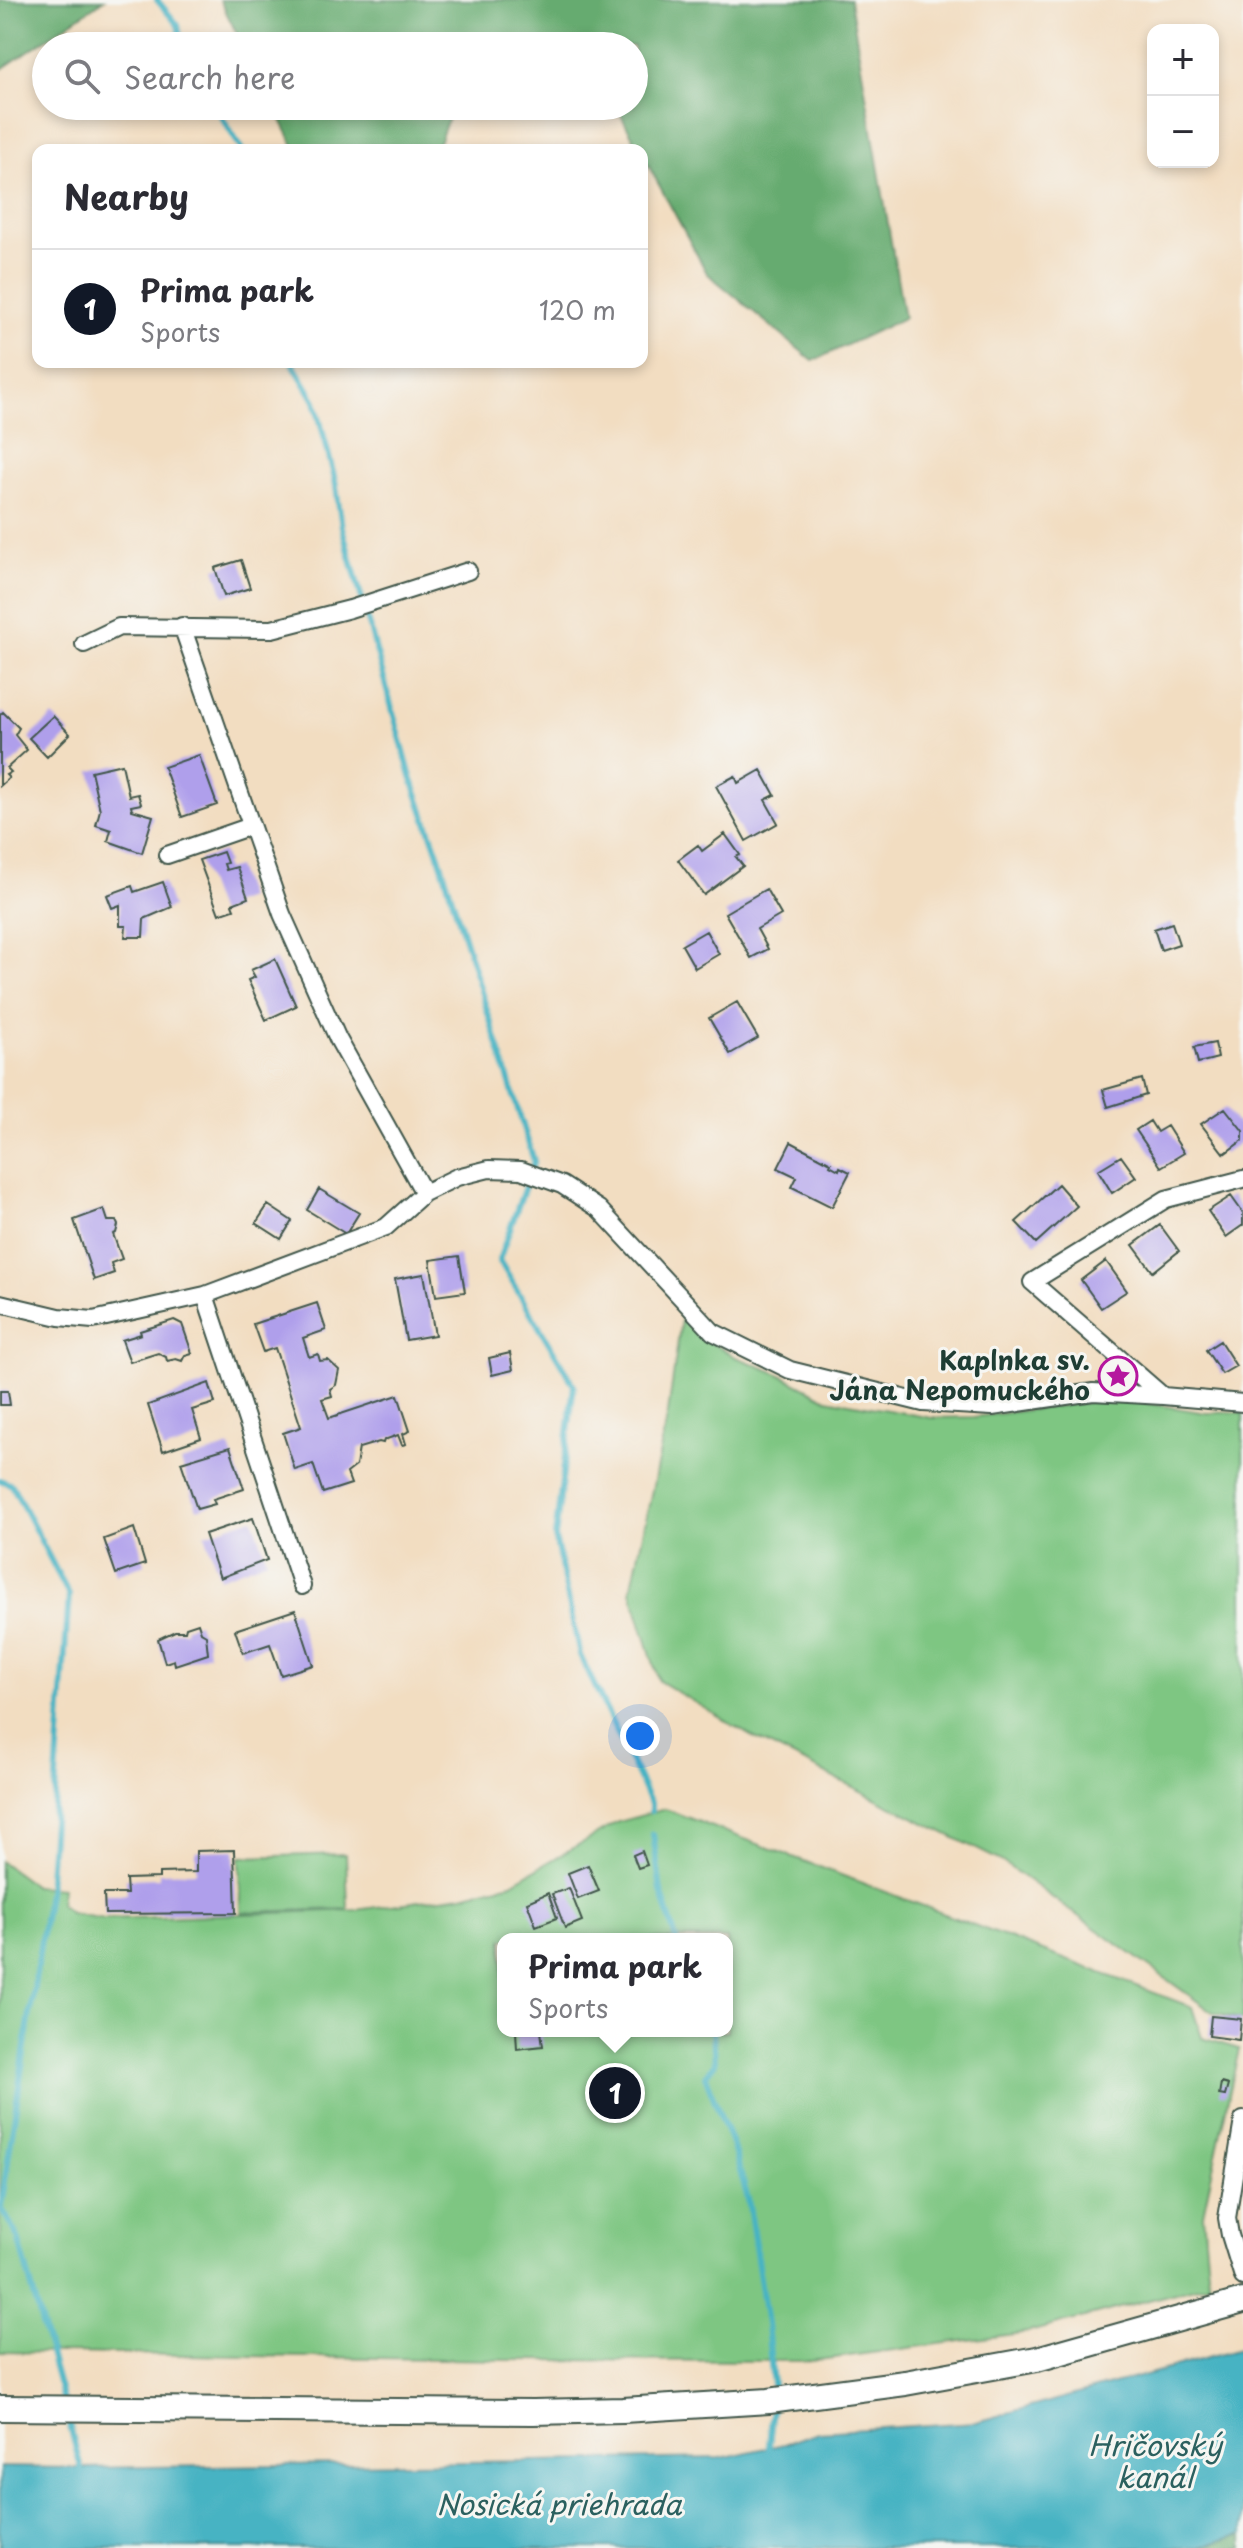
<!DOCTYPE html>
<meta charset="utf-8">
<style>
:root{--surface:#fff;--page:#f7f7f7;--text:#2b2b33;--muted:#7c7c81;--line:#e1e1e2;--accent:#111827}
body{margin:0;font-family:"Playpen Sans",sans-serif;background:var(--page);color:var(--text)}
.controls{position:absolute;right:24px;top:24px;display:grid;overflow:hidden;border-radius:16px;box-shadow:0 4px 12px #0003}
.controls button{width:72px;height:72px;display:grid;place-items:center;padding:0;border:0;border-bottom:2px solid var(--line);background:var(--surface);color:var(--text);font:40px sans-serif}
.you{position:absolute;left:640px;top:1736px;width:28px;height:28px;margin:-20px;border:6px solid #fff;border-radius:50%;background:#1a73e8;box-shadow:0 0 0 12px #1a73e833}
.badge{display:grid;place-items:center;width:52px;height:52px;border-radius:50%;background:var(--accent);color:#fff;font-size:26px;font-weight:700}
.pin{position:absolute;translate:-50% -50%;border:4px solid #fff;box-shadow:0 2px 8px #0006}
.popup{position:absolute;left:497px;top:1933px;width:236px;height:104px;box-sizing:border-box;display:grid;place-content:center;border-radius:16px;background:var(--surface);filter:drop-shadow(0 2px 6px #0005);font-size:26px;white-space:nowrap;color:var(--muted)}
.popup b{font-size:30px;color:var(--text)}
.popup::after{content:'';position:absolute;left:50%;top:100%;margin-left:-16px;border:16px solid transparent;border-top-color:var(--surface)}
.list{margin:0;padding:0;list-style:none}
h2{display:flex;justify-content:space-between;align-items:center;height:104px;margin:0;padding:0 32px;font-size:34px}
h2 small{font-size:26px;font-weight:400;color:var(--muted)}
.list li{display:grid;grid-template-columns:52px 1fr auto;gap:24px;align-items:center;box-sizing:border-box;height:120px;padding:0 32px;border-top:2px solid var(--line)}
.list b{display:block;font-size:30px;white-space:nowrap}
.list p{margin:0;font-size:26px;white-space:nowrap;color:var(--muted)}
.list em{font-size:26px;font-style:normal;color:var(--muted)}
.icon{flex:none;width:44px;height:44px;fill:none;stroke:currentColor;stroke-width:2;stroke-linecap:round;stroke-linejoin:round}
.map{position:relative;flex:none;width:1243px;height:2548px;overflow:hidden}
.search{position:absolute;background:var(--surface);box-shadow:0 4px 12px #0003;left:32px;top:32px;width:616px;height:88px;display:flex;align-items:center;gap:20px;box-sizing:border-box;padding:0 28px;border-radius:44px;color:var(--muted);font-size:30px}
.panel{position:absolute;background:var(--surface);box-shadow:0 4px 12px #0003;left:32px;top:144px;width:616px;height:224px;border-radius:16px}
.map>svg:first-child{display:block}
.green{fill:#7ec682;stroke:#4e825b;stroke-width:2;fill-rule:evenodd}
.forest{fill:#66ab70;stroke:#427452;stroke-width:2}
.water{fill:#46b3c3;stroke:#32787c;stroke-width:2}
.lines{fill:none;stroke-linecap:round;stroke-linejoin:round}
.stream{stroke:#46b3c3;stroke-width:6}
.building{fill:#af9feb}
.minor-casing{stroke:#3f5549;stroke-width:20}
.secondary-casing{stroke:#3f5549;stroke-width:28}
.minor{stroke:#fff;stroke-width:16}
.secondary{stroke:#fff;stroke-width:24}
.labels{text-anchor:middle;stroke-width:6;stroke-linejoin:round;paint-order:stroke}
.poi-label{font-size:26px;font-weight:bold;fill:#1f3d34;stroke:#f6f6f2;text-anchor:end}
.water-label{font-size:28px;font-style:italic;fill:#2b605f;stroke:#f6f6f2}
</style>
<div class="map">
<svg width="1243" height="2548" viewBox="0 0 1243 2548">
<rect width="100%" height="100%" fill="#f6f6f2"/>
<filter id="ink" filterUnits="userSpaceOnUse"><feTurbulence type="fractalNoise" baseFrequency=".0125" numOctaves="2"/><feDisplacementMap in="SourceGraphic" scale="16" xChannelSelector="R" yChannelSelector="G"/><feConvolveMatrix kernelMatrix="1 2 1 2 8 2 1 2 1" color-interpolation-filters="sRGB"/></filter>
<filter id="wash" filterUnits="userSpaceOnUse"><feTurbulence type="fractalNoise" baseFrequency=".006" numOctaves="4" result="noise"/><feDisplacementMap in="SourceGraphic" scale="32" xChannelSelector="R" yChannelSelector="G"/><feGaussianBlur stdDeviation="1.8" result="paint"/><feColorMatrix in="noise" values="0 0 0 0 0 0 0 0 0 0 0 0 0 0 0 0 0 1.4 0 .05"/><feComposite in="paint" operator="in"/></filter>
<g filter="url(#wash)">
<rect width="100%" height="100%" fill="#f2ddc1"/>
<!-- green -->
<path class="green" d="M681 1319 703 1338 736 1357 777 1373 827 1399 932 1418 974 1417 1098 1401 1140 1402 1207 1413 1243 1412V2020L1214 2013 1001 1861 751 1736 659 1681 631 1591 668 1413Z
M665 1809 1192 2007 1202 2038 1239 2049 1203 2214 1209 2284 1029 2332 811 2361 507 2360 0 2352V1861L34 1886 62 1888 60 1904 70 1913 104 1919 356 1910 462 1895 512 1883 618 1822ZM503 1939H727V2031H503Z
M346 1854 348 1909 241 1912 240 1857Z"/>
<!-- forest -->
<path class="forest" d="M0 0H104L0 70Z
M220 0H850L904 318 813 361 707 273 616 106H634V46H243Z
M274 106H453L436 150H296Z
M1243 2534V2548H1197Z"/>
<!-- water -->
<path class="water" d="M1243 2348V2534L1197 2548H0V2467L81 2468 721 2458 784 2444 818 2432 976 2422Z"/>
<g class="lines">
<!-- stream -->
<path class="stream" d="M157 0 178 25 182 46
M215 106 242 150
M292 362 315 401 335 480 342 527 411 777 439 856 534 1161 499 1260 574 1385 555 1537 580 1655 651 1804V1811
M0 1480 12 1485 69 1595 48 1893 1 2207 18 2238 64 2404
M653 1834 661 1891 676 1939
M713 2031 715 2063 705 2076 733 2147 748 2199 767 2324 774 2395
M67 2415 81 2468
M768 2455 773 2406"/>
</g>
<g id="blocks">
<!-- building -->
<path class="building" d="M241 560 250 588 224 596 215 568Z
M3 712 19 728 15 735 27 750 7 768 11 772 6 775 9 778 0 786V715Z
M53 716 70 734 47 757 29 738Z
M199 755 217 805 182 817 164 767Z
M122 764 129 796 138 794 141 804 131 806 132 810 153 816 142 853 108 841 111 830 96 825 100 810 91 771Z
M761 770 775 795 765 800 778 823 746 841 716 786 735 776 738 783Z
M725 834 740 855 736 857 743 866 704 895 678 860 698 845 702 851Z
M223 852 227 863 224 864 226 870 237 867 248 898 232 904 234 909 219 914 199 860Z
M163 882 172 907 144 919 143 937H125L126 926H120V905L112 908 107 895 132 886 134 892Z
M766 889 781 915 757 929 768 949 751 958 725 913Z
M1172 923 1179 944 1161 950 1154 929Z
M706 931 719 954 695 968 682 945Z
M275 959 296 1006 266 1020 248 980 255 977 251 970Z
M737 1002 758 1038 730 1054 709 1018Z
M1215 1043 1218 1058 1198 1063 1194 1047Z
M1142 1079 1146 1095 1108 1107 1103 1090Z
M1225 1108 1243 1131V1140L1224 1154 1201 1124Z
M1150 1121 1157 1132 1167 1126 1184 1153 1161 1167 1136 1130Z
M791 1142 831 1163 830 1165 839 1170 840 1167 850 1172 832 1207 792 1187 797 1177 778 1168Z
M1121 1156 1136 1177 1112 1193 1098 1170Z
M1058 1184 1077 1206 1036 1243 1016 1222Z
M319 1189 359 1213 346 1234 307 1210Z
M1231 1196 1243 1213V1225L1226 1237 1208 1211Z
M268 1205 292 1221 281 1239 256 1223Z
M104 1209 108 1221H116L118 1225 116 1233 113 1234 122 1259 111 1263 114 1273 94 1280 74 1220Z
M1160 1225 1179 1251 1153 1272 1133 1245Z
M459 1256 465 1292 436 1296 430 1260Z
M1106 1261 1127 1291 1101 1308 1081 1280Z
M424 1274 435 1335 406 1340 395 1279Z
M317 1303 326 1330 303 1338 309 1357 318 1354 320 1361 328 1360 339 1370 336 1385 330 1389 332 1396 322 1399 329 1418 398 1395 410 1431 403 1434 406 1444 402 1445 398 1435 384 1440 383 1443 379 1442 359 1448 356 1466 347 1473 351 1484 323 1493 313 1464 295 1470 283 1433 301 1427 275 1348 263 1352 253 1324Z
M174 1320 182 1324 192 1353 185 1355 182 1361 176 1359 167 1361 166 1357 158 1353 130 1362 122 1340 141 1334 140 1331Z
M1220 1341 1236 1366 1222 1374 1206 1350Z
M510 1353 513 1370 492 1375 489 1358Z
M209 1383 215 1403 192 1410 201 1438 163 1451 148 1405Z
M0 1391H8L10 1405H0Z
M230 1447 244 1489 213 1499 215 1504 197 1509 181 1462Z
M253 1518 267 1560 220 1578 205 1534Z
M134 1528 145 1564 116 1574 104 1539Z
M295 1610 313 1665 281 1675 270 1644 243 1653 235 1630Z
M198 1623 201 1632 206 1635 208 1654 175 1665 174 1660 165 1663 158 1639 175 1631H185L186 1627Z
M234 1850 236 1913 105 1914 104 1894H127L126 1879 159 1878V1873L196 1872V1851Z
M642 1851 647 1865 638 1868 633 1855Z
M588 1865 599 1891 578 1899 568 1873Z
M569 1888 582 1921 565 1928 552 1894Z
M548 1893 557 1918 536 1926 527 1902Z
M1211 2016 1241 2019 1239 2040 1209 2036Z
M516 2031H541L543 2046 517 2049Z
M1221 2083 1228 2085 1225 2096 1219 2095Z"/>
</g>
</g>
<g filter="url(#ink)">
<use href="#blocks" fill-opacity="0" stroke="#3f5549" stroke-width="2"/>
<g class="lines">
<!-- minor casing -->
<g class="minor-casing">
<path id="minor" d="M182 626 282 914 338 1039 424 1193
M84 644 119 627 272 629 350 609 468 571
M167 855 251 826
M1243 1179 1166 1199 1032 1282 1163 1396 1243 1403
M205 1295 302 1586
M0 1303 59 1317 93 1320 205 1295 386 1227 424 1193 457 1177 489 1169 521 1170 562 1185 599 1209 713 1332 790 1370 923 1403 992 1407 1093 1392 1163 1396
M1243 2120 1227 2218 1230 2235 1243 2277"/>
</g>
<!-- secondary casing -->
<g class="secondary-casing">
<path id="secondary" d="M0 2408 533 2412 623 2410 769 2401 905 2383 1037 2359 1243 2301"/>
</g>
<!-- minor -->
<use href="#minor" class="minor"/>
<!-- secondary -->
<use href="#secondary" class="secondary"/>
</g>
</g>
<!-- icons -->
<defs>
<g id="sight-ring" transform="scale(2)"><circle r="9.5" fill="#f6f6f2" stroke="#b5179e" stroke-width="1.5"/><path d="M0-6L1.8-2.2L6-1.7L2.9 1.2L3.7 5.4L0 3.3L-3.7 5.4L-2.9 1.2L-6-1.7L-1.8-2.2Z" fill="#b5179e"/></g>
</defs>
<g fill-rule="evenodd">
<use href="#sight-ring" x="1118" y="1376"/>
</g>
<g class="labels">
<!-- poi labels -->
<g class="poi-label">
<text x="1090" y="1370">Kaplnka sv.<tspan x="1090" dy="30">Jána Nepomuckého</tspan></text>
</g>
<!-- water labels -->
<g class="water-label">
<text x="1155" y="2456">Hričovský<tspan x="1155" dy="32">kanál</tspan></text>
<text x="559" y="2515">Nosická priehrada</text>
</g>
</g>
</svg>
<div class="controls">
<button>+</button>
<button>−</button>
</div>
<div class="you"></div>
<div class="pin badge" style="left:615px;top:2093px">1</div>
<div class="popup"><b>Prima park</b>Sports</div>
<div class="search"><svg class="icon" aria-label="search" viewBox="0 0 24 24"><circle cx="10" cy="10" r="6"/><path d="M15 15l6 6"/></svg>Search here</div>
<section class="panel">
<h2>Nearby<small></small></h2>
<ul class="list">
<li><span class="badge">1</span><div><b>Prima park</b><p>Sports</p></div><em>120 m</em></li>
</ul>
</section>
</div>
